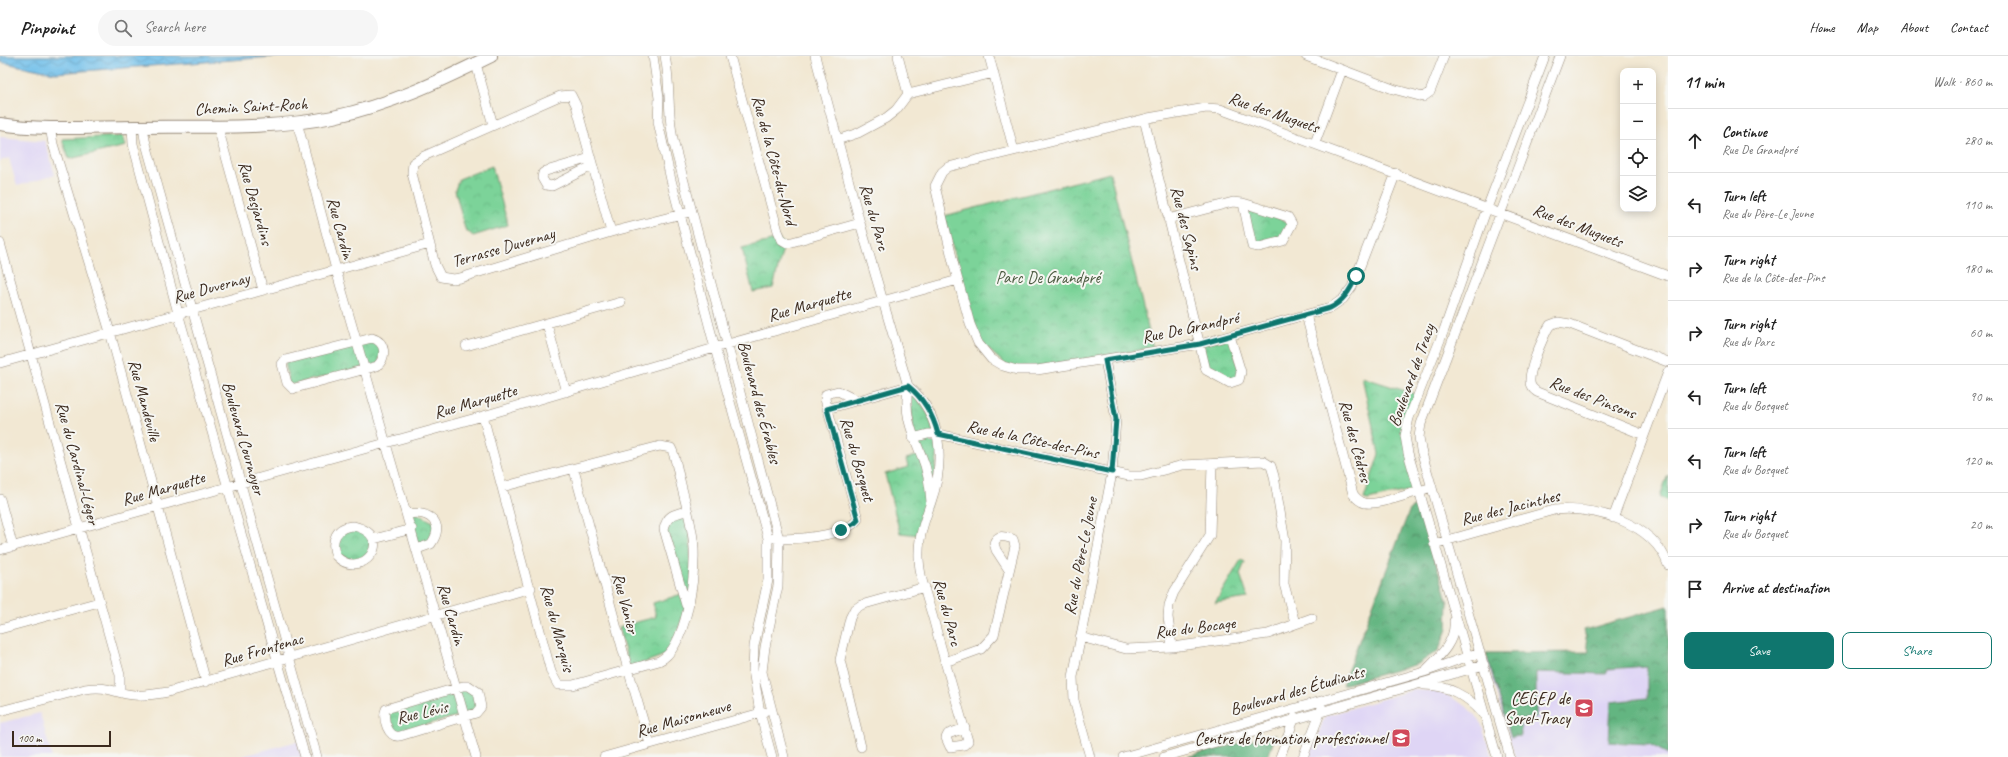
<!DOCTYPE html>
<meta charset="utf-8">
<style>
:root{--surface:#fff;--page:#f6f6f6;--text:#222;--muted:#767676;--line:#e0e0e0;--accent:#0f766e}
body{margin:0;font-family:Caveat,sans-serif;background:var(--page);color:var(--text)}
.controls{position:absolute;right:12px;top:12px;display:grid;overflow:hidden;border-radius:8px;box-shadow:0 2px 10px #0003}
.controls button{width:36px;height:36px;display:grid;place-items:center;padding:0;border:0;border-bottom:1px solid var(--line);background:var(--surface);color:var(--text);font:20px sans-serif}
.scale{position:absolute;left:12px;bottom:10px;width:99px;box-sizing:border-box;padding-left:4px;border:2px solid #3b2a1e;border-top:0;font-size:11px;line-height:14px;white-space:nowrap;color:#3b2a1e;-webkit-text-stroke:3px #f6f6f2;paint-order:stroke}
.stop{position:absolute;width:12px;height:12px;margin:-9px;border:3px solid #0f766e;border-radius:50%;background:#fff}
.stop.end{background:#0f766e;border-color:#fff;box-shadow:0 1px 4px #0008}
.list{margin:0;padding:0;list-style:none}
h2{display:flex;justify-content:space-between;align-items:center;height:52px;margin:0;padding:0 16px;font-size:17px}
h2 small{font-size:13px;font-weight:400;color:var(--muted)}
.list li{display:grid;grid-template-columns:26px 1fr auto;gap:12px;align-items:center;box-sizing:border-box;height:64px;padding:0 16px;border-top:1px solid var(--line)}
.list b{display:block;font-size:15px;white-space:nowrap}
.list p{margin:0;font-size:13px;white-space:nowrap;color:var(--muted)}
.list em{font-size:13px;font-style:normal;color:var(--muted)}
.actions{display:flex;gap:8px;padding:12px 16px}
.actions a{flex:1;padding:9px 0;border:1px solid var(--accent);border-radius:8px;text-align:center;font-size:14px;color:var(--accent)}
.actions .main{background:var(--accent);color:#fff}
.icon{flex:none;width:22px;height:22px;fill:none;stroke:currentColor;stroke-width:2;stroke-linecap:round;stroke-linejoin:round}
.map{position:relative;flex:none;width:1668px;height:701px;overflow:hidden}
header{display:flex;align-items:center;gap:24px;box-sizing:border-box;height:56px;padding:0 20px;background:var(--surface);border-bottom:1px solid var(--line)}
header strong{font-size:19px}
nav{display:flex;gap:22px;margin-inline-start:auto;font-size:14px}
.search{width:280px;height:36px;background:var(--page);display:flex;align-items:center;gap:10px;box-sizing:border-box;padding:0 14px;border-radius:22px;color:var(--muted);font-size:15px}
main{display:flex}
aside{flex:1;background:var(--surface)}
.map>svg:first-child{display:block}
.built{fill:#dfd5f5}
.forest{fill:url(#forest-crowns);stroke:#507050}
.park{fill:url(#park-crowns);stroke:#5b7e5c}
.water{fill:url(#water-waves);stroke:#557484}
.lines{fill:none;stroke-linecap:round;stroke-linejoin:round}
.minor-casing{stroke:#968978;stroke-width:10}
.major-casing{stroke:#968978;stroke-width:14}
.minor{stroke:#fff;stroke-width:9}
.major{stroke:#fff;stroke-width:12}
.route{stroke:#0f766e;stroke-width:5}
.labels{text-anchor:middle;stroke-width:4;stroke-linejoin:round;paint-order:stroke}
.street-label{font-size:17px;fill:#3b2a1e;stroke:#f6f6f2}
.park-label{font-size:17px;fill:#4e5d43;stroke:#f6f6f2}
.poi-label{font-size:17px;fill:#3b2a1e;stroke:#f6f6f2;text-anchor:end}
</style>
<header>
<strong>Pinpoint</strong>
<div class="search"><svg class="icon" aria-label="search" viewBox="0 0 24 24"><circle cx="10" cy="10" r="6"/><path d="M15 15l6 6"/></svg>Search here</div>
<nav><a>Home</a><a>Map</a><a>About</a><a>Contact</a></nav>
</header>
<main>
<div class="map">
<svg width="1668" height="701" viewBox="0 0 1668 701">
<defs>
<pattern id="forest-crowns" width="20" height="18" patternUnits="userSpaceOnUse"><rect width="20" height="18" fill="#64b581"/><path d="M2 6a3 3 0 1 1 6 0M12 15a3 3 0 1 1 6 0" fill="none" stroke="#549369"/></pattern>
<pattern id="park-crowns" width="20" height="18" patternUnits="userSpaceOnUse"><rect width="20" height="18" fill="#7bd399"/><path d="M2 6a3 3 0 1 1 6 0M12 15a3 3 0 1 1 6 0" fill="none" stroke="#6bb583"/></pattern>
<pattern id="water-waves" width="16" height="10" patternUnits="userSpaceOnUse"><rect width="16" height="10" fill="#6fbfea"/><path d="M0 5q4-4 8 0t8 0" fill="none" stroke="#5c9bbd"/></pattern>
</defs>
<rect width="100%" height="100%" fill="#f6f6f2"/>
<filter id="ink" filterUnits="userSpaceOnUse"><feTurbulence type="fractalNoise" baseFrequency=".025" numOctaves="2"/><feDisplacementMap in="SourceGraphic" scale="8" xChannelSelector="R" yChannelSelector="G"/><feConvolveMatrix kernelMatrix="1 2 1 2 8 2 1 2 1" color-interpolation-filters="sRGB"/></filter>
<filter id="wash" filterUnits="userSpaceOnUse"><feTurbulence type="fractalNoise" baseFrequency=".012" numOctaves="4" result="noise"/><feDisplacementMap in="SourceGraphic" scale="16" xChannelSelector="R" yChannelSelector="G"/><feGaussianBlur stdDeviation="0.9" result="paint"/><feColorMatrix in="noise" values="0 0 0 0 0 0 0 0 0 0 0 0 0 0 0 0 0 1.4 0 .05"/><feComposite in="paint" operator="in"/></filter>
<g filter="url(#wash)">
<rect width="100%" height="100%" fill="#f2e8d3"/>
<!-- built -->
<path class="built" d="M0 81 45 85 55 119 17 130 9 102 0 105Z
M1668 598V701H1515L1486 603Z
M1413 634 1432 635 1447 639 1466 650 1480 664 1492 701H1309L1325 660Z
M40 657 52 701H0V667Z
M298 685 302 701H239Z"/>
<!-- forest -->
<path class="forest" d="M1416 450 1420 452 1448 547 1447 573 1439 594 1418 608 1342 629 1410 453Z
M1668 550V698L1649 688 1609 686 1611 646 1647 642V610L1608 613 1606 618 1536 616V662L1520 663 1521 680 1511 681 1486 597 1589 596 1584 574Z
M1276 678 1268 701H1186Z"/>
<!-- park -->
<path class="park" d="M123 80 126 90 69 103 62 83Z
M492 110 508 169 473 180 465 173 455 134 459 123Z
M1110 117 1153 292 1020 313 1006 309 979 285 944 160Z
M1245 148 1292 168 1282 183 1252 189Z
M779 183 784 188 773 232 753 236 742 192Z
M368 281 381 288 379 308 289 329 285 305Z
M1230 282 1240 317 1237 323 1230 325 1210 315 1200 288Z
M1362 321 1415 338 1404 371 1416 433 1368 444 1364 443 1379 398Z
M910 339H916L929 360 938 395 932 438 914 378Z
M920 399 930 446 919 479 900 477 885 418 908 411 906 403Z
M1668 419V445L1660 440Z
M416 457 435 467 433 484 417 493 408 458Z
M674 460 689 463 692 534 670 597 630 612 618 571 656 561 653 547 682 538 665 478Z
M341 473 368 474 371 497 353 506 338 498 337 477Z
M1241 504 1245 506 1240 518 1248 542 1215 547Z
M459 632 476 634 479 654 399 676H392L386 653Z"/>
<!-- water -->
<path class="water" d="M0 0H286L55 17 0 6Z"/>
</g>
<g filter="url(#ink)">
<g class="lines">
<!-- minor casing -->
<g class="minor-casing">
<path id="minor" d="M653 0 659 42 658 66 671 124 715 292 768 482V524L754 590 753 614 760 657 772 701
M665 0C671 29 667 59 674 88L779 483 778 530 765 591 762 616 784 701
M730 0 778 175 782 184 787 187 792 186 860 167
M815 0 860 167 908 330C904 360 911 374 922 401 928 415 930 431 931 446
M898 0 908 38
M989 0 1014 95
M1306 0 1393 33 1423 41 1430 36 1444 0
M476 8 493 69
M1144 63 1206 314 1230 327 1239 324 1241 316 1230 280
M297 66 338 221 476 701
M219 70 220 79 263 234
M50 71 53 88 110 276 206 626
M132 71 133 88 178 257 305 701
M143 71 145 84 317 701
M837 84 858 77 886 62 896 54 908 38 994 17
M1315 87 1342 14
M590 102 546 115 543 117 542 122 546 129 552 130 592 110
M1396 117 1352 231 1343 243 1330 252 1200 288 1037 314H1017L1003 310 991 303 978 287 970 268 954 210 935 130 942 116 948 111 1148 62 1206 52 1220 53 1668 220
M1243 147 1288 161 1292 168 1283 185 1259 191 1252 190Z
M1168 163 1233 146 1243 147
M611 176 576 49 571 39 560 40 424 100 413 107 412 117 435 209 441 221 453 223 460 222 611 176 686 157
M0 187 120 619V636
M1306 259 1353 438C1356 442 1360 446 1365 447 1377 450 1418 435 1432 431
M547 268 566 336
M372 282C386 286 387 301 377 310L295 332 293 333 287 327 282 308 285 304Z
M466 290 621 246
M0 307 430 188
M908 330C943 358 945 406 931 446 925 463 919 479 919 496 918 518 927 541 933 562 944 603 956 644 968 685L964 689 950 691 946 682 948 678 965 672
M827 353 908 330
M483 360 551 616 558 629H573L659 605C687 592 695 521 694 493 693 470 685 446 680 424 677 414 676 401 671 392L660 390 502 431
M1644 379 1537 336C1534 334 1530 331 1530 326 1529 312 1541 287 1547 274L1550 269 1558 266 1570 268 1668 306
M913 382 928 378H938L1129 420H1141L1183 409 1263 405 1271 410 1274 420 1285 485 1284 528 1295 567
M574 414 626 606 650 688
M0 443 13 491
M408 458C429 454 446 467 431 488L417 493
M1613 462 1668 316
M354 470C398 481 361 526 336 500 330 485 336 470 354 470Z
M774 482C795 484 845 481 858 463L825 343 826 338 838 335 858 345
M374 483 412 473
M1434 488 1554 454C1595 450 1654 467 1668 509
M0 494 483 360 735 286 958 224
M686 549 664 473C667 459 674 458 687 455
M0 573 99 546
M1080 581 1126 593 1172 591 1268 578 1312 562
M1172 591 1168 561 1169 549 1174 536 1210 479 1212 408
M945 606 981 593 994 579 1015 490 1013 483C1005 481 998 477 994 487L996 494 1009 514
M1427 613C1440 600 1456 585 1454 565
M1424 629C1447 629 1468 640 1482 657
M463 630H469L478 636 481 651 476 657 400 680C388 683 382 662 386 653Z
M0 655 85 633C108 629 113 637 134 639 146 640 157 638 168 636L531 532
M861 691 840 604 850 562 854 554 861 549 925 531
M604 701 764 656
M1090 701 1074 644 1073 621 1112 417 1116 363 1105 304
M1123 701 1424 616 1480 596
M1164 701 1484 609
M1280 701 1295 661
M1303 701 1322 652
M1497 701 1408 397 1405 380 1409 362 1444 274 1487 152 1545 0
M1510 701 1421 394 1419 381 1421 368 1560 0"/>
</g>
<!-- major casing -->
<g class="major-casing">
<path id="major" d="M0 68C45 75 92 71 136 71 201 70 269 74 333 61 390 49 440 25 491 0"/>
</g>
<!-- minor -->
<use href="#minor" class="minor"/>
<!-- major -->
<use href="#major" class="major"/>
</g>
</g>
<g class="lines" filter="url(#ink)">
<!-- route -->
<path class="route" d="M841 474 855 467 858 464 827 353 908 330C923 342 933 359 938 378L1112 416 1116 363 1105 304 1200 288 1330 252C1344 245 1351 234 1356 220"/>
</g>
<!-- icons -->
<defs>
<g id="university-square" transform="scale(1)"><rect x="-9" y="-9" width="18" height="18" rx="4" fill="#d1495b" stroke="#f6f6f2"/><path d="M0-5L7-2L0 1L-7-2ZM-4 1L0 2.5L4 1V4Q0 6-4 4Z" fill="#fff"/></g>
<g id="school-square" transform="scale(1)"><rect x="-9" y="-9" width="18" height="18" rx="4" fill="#d1495b" stroke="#f6f6f2"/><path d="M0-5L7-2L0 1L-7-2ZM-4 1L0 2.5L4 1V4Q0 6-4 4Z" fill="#fff"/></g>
</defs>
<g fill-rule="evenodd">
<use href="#university-square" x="1584" y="652"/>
<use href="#school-square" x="1401" y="682"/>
</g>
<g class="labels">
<!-- street labels -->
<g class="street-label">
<text transform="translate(251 50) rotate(-3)" y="6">Chemin Saint-Roch</text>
<text transform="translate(1274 56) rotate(19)" y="6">Rue des Muguets</text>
<text transform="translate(775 104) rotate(75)" y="6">Rue de la Côte-du-Nord</text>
<text transform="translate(256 147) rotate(74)" y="6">Rue Desjardins</text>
<text transform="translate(875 161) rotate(74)" y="6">Rue du Parc</text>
<text transform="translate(1578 169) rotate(21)" y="6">Rue des Muguets</text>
<text transform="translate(341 172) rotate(75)" y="6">Rue Cardin</text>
<text transform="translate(1187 172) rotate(76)" y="6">Rue des Sapins</text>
<text transform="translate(503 191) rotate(-16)" y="6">Terrasse Duvernay</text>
<text transform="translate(211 231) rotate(-15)" y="6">Rue Duvernay</text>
<text transform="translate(809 248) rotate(-16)" y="6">Rue Marquette</text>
<text transform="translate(1190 271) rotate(-12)" y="6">Rue De Grandpré</text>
<text transform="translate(1411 319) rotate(-70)" y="6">Boulevard de Tracy</text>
<text transform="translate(1593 341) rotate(21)" y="6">Rue des Pinsons</text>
<text transform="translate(145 344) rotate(75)" y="6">Rue Mandeville</text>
<text transform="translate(475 345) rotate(-16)" y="6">Rue Marquette</text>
<text transform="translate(760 346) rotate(75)" y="6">Boulevard des Érables</text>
<text transform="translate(244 382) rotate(74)" y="6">Boulevard Cournoyer</text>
<text transform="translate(1033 383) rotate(12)" y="6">Rue de la Côte-des-Pins</text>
<text transform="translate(1356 385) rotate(75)" y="6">Rue des Cèdres</text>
<text transform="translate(858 403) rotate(74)" y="6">Rue du Bosquet</text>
<text transform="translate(78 407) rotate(75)" y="6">Rue du Cardinal-Léger</text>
<text transform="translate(163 432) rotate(-16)" y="6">Rue Marquette</text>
<text transform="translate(1510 451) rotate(-14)" y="6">Rue des Jacinthes</text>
<text transform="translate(1080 500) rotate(-79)" y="6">Rue du Père-Le Jeune</text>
<text transform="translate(626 547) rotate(75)" y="6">Rue Vanier</text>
<text transform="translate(948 556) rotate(75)" y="6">Rue du Parc</text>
<text transform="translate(452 558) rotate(74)" y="6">Rue Cardin</text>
<text transform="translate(1195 571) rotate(-7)" y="6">Rue du Bocage</text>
<text transform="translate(558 572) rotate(75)" y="6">Rue du Marquis</text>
<text transform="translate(262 593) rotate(-16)" y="6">Rue Frontenac</text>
<text transform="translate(1297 634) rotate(-16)" y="6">Boulevard des Étudiants</text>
<text transform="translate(422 656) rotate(-13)" y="6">Rue Lévis</text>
<text transform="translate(683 662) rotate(-16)" y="6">Rue Maisonneuve</text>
</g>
<!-- park labels -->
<g class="park-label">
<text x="1048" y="227">Parc De Grandpré</text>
</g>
<!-- poi labels -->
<g class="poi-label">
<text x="1570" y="648">CEGEP de<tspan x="1570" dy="20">Sorel-Tracy</tspan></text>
<text x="1387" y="688">Centre de formation professionnel</text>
</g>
</g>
</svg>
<div class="controls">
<button>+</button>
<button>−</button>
<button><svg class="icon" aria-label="locate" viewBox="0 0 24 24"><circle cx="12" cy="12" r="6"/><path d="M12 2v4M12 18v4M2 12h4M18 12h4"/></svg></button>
<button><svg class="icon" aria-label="layers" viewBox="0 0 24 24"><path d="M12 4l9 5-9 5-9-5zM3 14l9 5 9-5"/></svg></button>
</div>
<div class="scale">100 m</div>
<div class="stop" style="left:1356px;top:220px"></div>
<div class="stop end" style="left:841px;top:474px"></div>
</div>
<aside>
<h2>11 min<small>Walk · 860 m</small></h2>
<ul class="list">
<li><svg class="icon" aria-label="ahead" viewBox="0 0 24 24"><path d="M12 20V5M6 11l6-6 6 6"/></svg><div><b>Continue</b><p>Rue De Grandpré</p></div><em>280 m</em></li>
<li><svg class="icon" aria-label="left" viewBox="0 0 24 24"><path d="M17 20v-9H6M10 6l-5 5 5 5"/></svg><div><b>Turn left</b><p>Rue du Père-Le Jeune</p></div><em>110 m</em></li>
<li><svg class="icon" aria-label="right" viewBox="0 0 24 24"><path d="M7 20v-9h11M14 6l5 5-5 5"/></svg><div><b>Turn right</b><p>Rue de la Côte-des-Pins</p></div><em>180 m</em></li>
<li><svg class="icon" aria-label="right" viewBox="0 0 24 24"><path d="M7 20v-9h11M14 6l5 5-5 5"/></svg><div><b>Turn right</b><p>Rue du Parc</p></div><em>60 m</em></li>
<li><svg class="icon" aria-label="left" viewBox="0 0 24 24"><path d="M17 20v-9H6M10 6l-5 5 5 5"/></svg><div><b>Turn left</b><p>Rue du Bosquet</p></div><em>90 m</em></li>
<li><svg class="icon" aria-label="left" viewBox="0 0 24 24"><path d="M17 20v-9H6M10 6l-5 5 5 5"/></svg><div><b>Turn left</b><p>Rue du Bosquet</p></div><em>120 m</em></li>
<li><svg class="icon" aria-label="right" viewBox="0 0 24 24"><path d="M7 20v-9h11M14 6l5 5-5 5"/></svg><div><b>Turn right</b><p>Rue du Bosquet</p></div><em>20 m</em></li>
<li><svg class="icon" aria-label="arrive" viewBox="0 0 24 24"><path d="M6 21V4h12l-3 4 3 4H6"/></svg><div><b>Arrive at destination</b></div></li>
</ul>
<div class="actions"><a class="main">Save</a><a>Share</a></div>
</aside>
</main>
